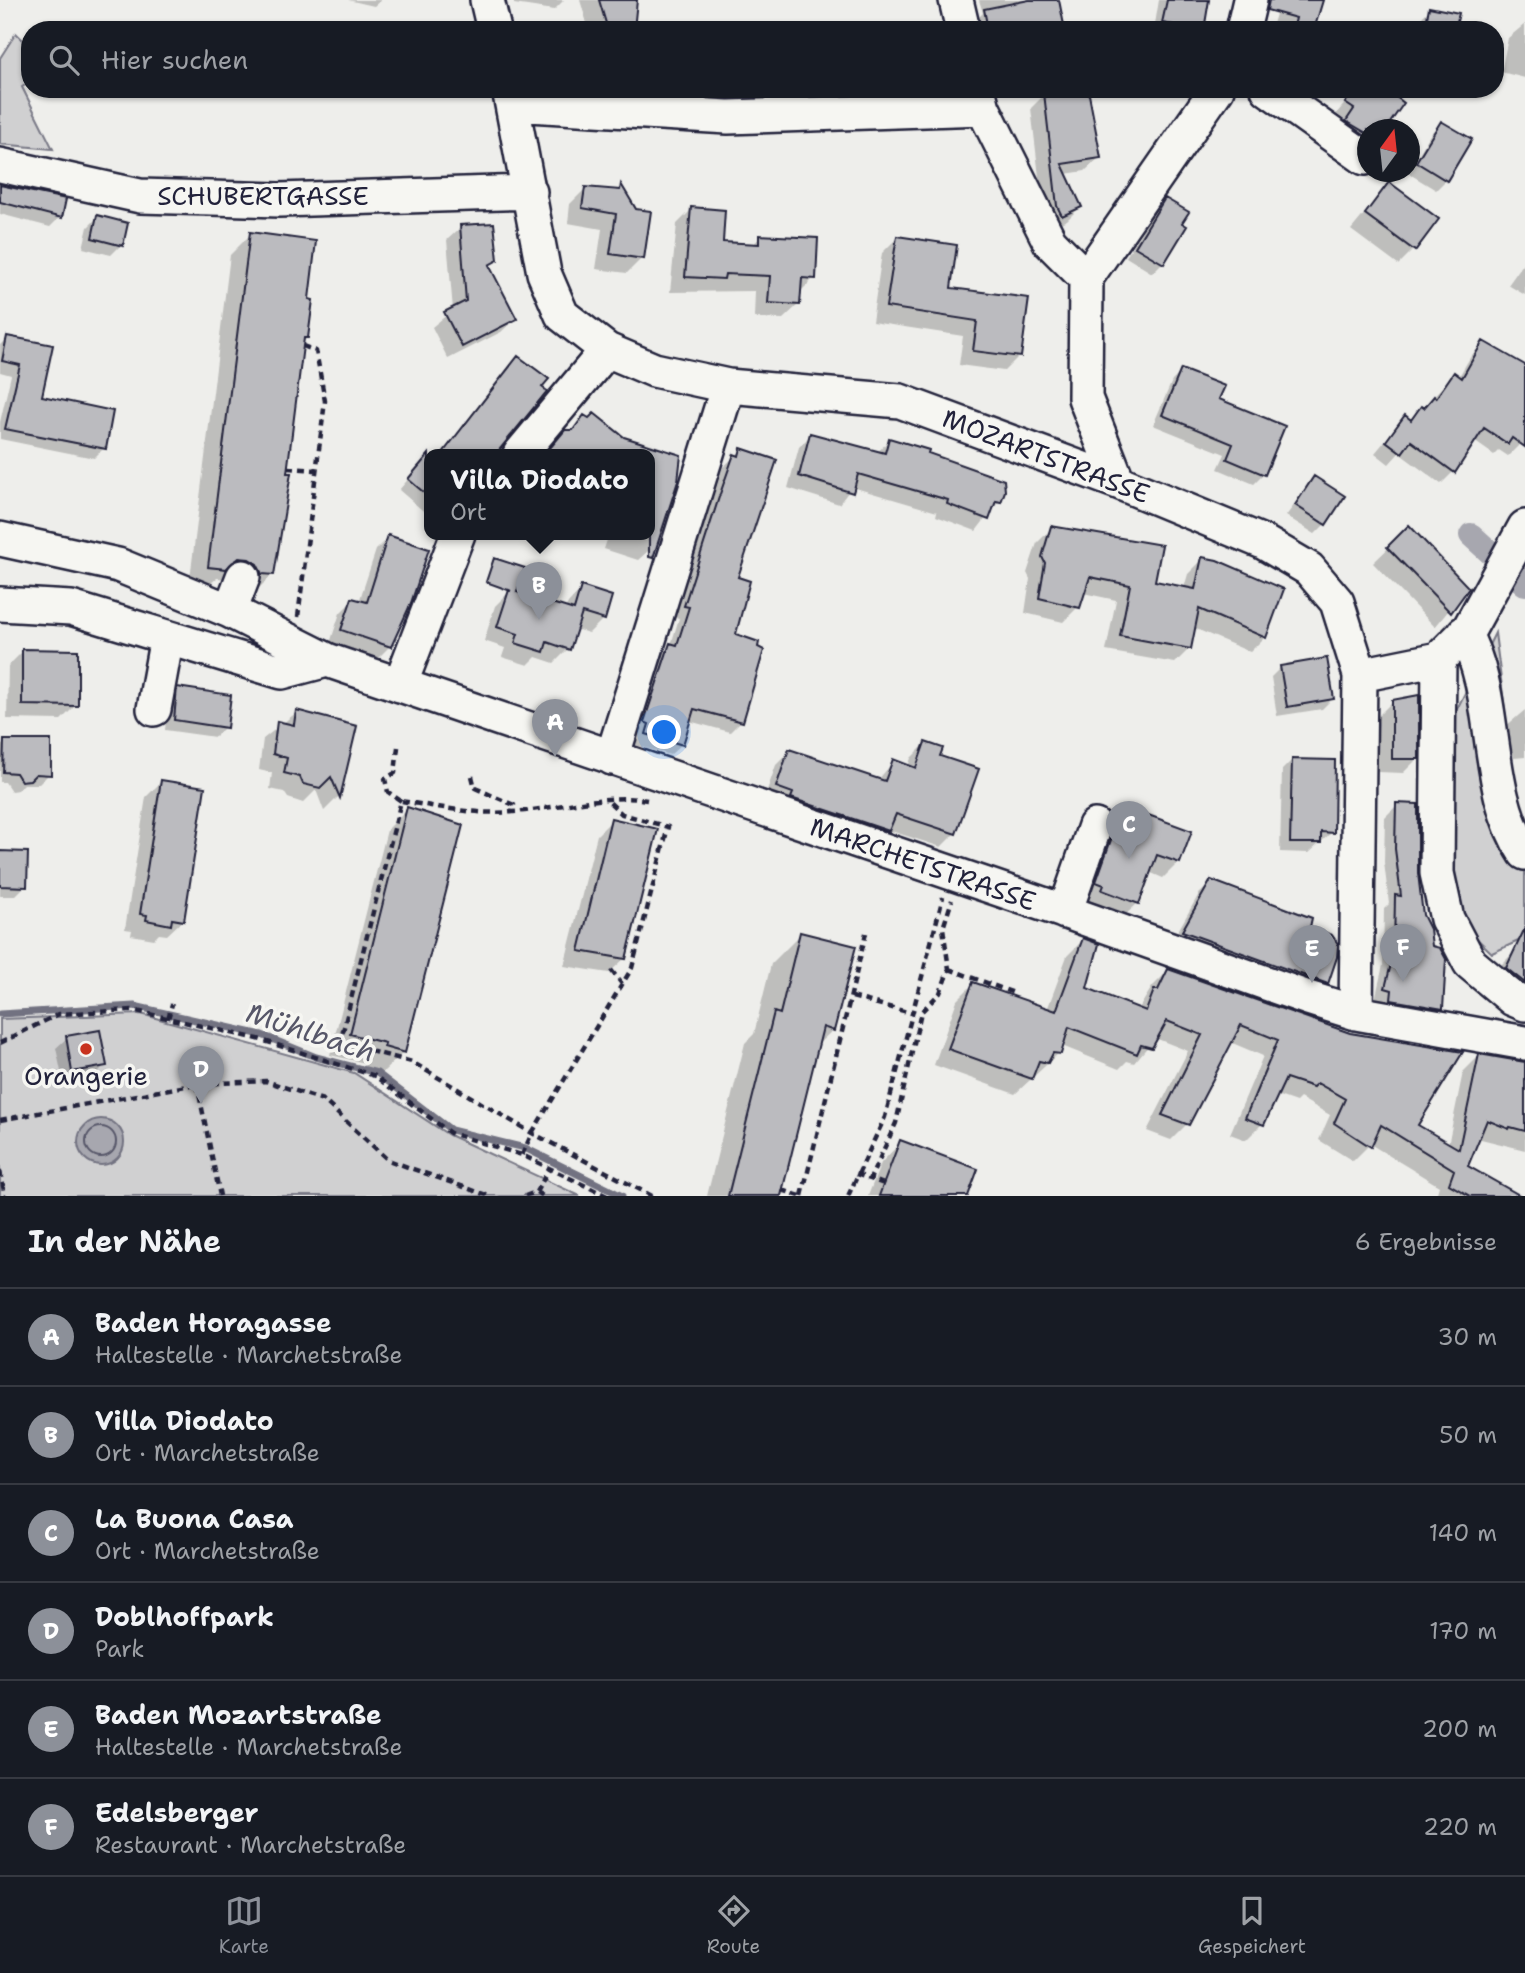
<!DOCTYPE html>
<html lang="de">
<meta charset="utf-8">
<style>
:root{--surface:#171b24;--page:#20242c;--text:#f1f3f6;--muted:#9ea1a6;--line:#363941;--accent:#8c9099}
body{margin:0;font-family:"Shantell Sans",sans-serif;background:var(--page);color:var(--text)}
.compass{position:absolute;left:1357px;top:119px;width:63px;height:63px;border-radius:50%;background:var(--surface);box-shadow:0 2px 5px #0004;rotate:15deg}
.you{position:absolute;left:665px;top:733px;width:24px;height:24px;margin:-18px;border:5px solid #fff;border-radius:50%;background:#1a73e8;box-shadow:0 0 0 10px #1a73e833}
.badge{display:grid;place-items:center;width:46px;height:46px;border-radius:50%;background:var(--accent);color:#fff;font-size:23px;font-weight:700}
.pin{position:absolute;translate:-50% -58px;filter:drop-shadow(0 2px 4px #0008)}
.pin::after{content:'';position:absolute;top:37px;width:24px;height:21px;background:inherit;clip-path:polygon(0 0,100% 0,50% 100%)}
.popup{position:absolute;left:424px;top:449px;width:231px;height:91px;box-sizing:border-box;display:grid;place-content:center;border-radius:14px;background:var(--surface);filter:drop-shadow(0 2px 5px #0005);font-size:23px;white-space:nowrap;color:var(--muted)}
.popup b{font-size:26px;color:var(--text)}
.popup::after{content:'';position:absolute;left:50%;top:100%;margin-left:-14px;border:14px solid transparent;border-top-color:var(--surface)}
.list{margin:0;padding:0;list-style:none}
h2{display:flex;justify-content:space-between;align-items:center;height:91px;margin:0;padding:0 28px;font-size:30px}
h2 small{font-size:23px;font-weight:400;color:var(--muted)}
.list li{display:grid;grid-template-columns:46px 1fr auto;gap:21px;align-items:center;box-sizing:border-box;height:98px;padding:0 28px;border-top:2px solid var(--line)}
.list b{display:block;font-size:26px;white-space:nowrap}
.list p{margin:0;font-size:23px;white-space:nowrap;color:var(--muted)}
.list em{font-size:23px;font-style:normal;color:var(--muted)}
.icon{flex:none;width:38px;height:38px;fill:none;stroke:currentColor;stroke-width:2;stroke-linecap:round;stroke-linejoin:round}
.map{position:relative;flex:none;width:1525px;height:1196px;overflow:hidden}
.search{position:absolute;background:var(--surface);box-shadow:0 2px 5px #0004;left:21px;right:21px;top:21px;height:77px;display:flex;align-items:center;gap:18px;box-sizing:border-box;padding:0 24px;border-radius:28px;color:var(--muted);font-size:26px}
.sheet{height:679px;background:var(--surface)}
nav{display:flex;justify-content:space-around;align-items:center;box-sizing:border-box;height:98px;border-top:2px solid var(--line);background:var(--surface);font-size:19px;color:var(--muted)}
nav a{display:grid;justify-items:center;gap:4px}
nav .on{color:var(--accent)}
.map>svg:first-child{display:block}
.green{fill:#d0d0d1;stroke:#797986;stroke-width:2}
.water{fill:#a7a7af;stroke:#727281;stroke-width:2}
.shadow{fill:#0003}
.lines{fill:none;stroke-linecap:round;stroke-linejoin:round}
.shore{stroke:#575769;stroke-width:2}
.stream{stroke:#727281;stroke-width:7}
.canal{stroke:#a7a7af;stroke-width:24}
.building{fill:#bbbbbf;stroke:#22223b;stroke-width:2}
.minor-casing{stroke:#22223b;stroke-width:38}
.path{stroke:#22223b;stroke-width:4.5;stroke-dasharray:7 5;stroke-linecap:butt}
.minor{stroke:#f6f6f2;stroke-width:33}
.poi-dot{fill:#c8321e;stroke:#f6f6f2;stroke-width:2.5}
.labels{text-anchor:middle;stroke-width:7;stroke-linejoin:round;paint-order:stroke}
.street-label{font-size:26px;fill:#22223b;stroke:#f6f6f2}
.poi-label{font-size:26px;fill:#22223b;stroke:#f6f6f2}
.water-label{font-size:28px;font-style:italic;fill:#575769;stroke:#f6f6f2}
</style>
<div class="map">
<svg width="1525" height="1196" viewBox="0 0 1525 1196">
<rect width="100%" height="100%" fill="#eeeeeb"/>
<filter id="ink" filterUnits="userSpaceOnUse"><feTurbulence type="fractalNoise" baseFrequency=".0143" numOctaves="2"/><feDisplacementMap in="SourceGraphic" scale="14" xChannelSelector="R" yChannelSelector="G"/><feConvolveMatrix kernelMatrix="1 2 1 2 8 2 1 2 1" color-interpolation-filters="sRGB"/></filter>
<g filter="url(#ink)">
<!-- green -->
<path class="green" d="M16 33 30 47V82L22 87 53 149 0 144V58Z
M1495 633 1515 788 1520 867 1525 870V938L1492 953 1472 934 1453 883 1450 723Z
M141 1014 354 1073 449 1135 580 1196H0V1019Z"/>
<!-- water -->
<path class="water" d="M78 1142a23 23 0 1 1 46 0a23 23 0 1 1-46 0Z"/>
<!-- shadow -->
<path class="shadow" d="M348 0H381L374 6Z
M514 0H564L554 10 514 4Z
M580 0H635L632 30H589Z
M979 0H1057L1063 30H974L973 23 983 13Z
M1159 0H1207L1202 30H1154Z
M1280 0H1321L1312 30H1287L1273 24Z
M1430 9 1454 30H1417L1420 19Z
M1525 24V78L1501 72 1508 38Z
M416 89H450L445 95Z
M1357 89 1375 101 1385 91 1368 130V142L1337 131 1345 120 1336 114Z
M1045 94 1099 158 1085 171 1065 174 1080 207 1067 220 1048 229 1044 220 1031 108Z
M1441 123 1446 180 1436 190 1408 173 1431 133Z
M1389 184 1413 250 1398 265 1351 230Z
M0 186 60 217 50 227 0 214Z
M621 187 642 258 627 273 596 269 602 229 568 223 570 204 585 189 616 191Z
M1165 200 1162 263 1152 273 1126 257 1155 210Z
M692 209 721 244 752 246 760 237 814 278 799 293V304L783 319 754 318 755 291 670 292 677 224Z
M98 217 121 245 111 255 83 248 88 227Z
M461 227 497 259 488 267 515 319 501 332 448 359 432 327 453 310 447 240Z
M251 234 307 300V338L302 343 273 574 252 595 228 579 217 578 204 589 189 587 230 255Z
M897 238 1019 356 1004 371 959 365 963 336 872 322 882 253Z
M1525 261V295L1508 285Z
M7 338 40 398 104 448 94 458 0 439V422L11 375 0 372V345Z
M1483 343 1525 367V436L1520 444 1508 456 1499 450 1494 455 1474 441 1453 472 1441 484 1399 453 1389 464 1375 453 1405 417 1409 421 1454 375 1458 378 1471 356Z
M519 358 494 454H442L509 368Z
M1182 371 1217 400 1264 474 1254 484 1218 469 1225 454 1153 425 1172 381Z
M811 435 877 453 889 440 926 454 999 501 976 531 936 516 937 512 852 487 839 504 788 488 799 447Z
M644 445 680 465 656 544 638 560 604 549 609 534H649V454Z
M742 450 734 635 741 721 730 732 689 721 682 744 670 755 636 745 639 735 634 733 660 656 671 645 679 618 674 617 723 467Z
M429 455V516L399 490Z
M1314 478 1325 524 1315 534 1286 516Z
M1052 528 1153 583 1184 588 1188 574 1203 559 1265 637 1250 652 1194 628 1190 648 1175 663 1106 651 1116 600 1083 593 1078 607 1063 622 1025 613 1030 579 1027 573 1037 543Z
M1409 528 1467 588 1435 627 1373 563Z
M389 537 390 646 377 659 330 643 340 613 353 600 359 602 376 550Z
M582 588 603 619 589 633 575 629 568 649 554 663 536 657 528 665 502 657 505 648 484 641 495 606 509 592 565 609 568 603Z
M23 651 76 705 61 720 7 719 8 666Z
M1281 667 1332 699 1322 709 1277 716 1271 677Z
M178 689 225 727 215 737 165 730 168 699Z
M1392 702 1417 759 1403 773 1378 772V716Z
M1525 710V757L1514 758 1505 727Z
M297 712 355 727 338 797 324 811 316 790 303 803 288 798 284 792 270 789 272 773 259 770 263 739Z
M5 742 49 774 39 784H24L18 790 11 791 5 782H0V747Z
M925 744 938 757 955 833 941 847 888 830 873 845 763 802 776 765 790 751 878 780 894 761 908 767 911 758Z
M1292 760 1332 832 1309 853 1280 852 1282 770Z
M161 782 183 920 167 935 159 934 154 939 131 935 132 930 125 929 146 797Z
M1397 805 1416 873 1421 916 1441 1008 1429 1020 1375 1000 1383 965 1384 909 1389 904 1384 862 1385 817Z
M408 809 404 1052 383 1072 364 1068 365 1063 330 1055 387 830Z
M1132 811 1179 862 1163 878 1149 872 1138 903 1122 918 1088 905 1090 900 1082 897 1097 854Z
M612 820 625 958 609 973 564 966 597 835Z
M0 853 25 886 15 896H0Z
M1212 882 1308 928 1326 983 1314 995 1171 943 1199 894Z
M801 934 833 1030 816 1046 779 1196H707L745 1043 754 1034 771 964Z
M1083 940 1084 989 1138 1010 1152 987 1168 971 1448 1145 1463 1072 1479 1056 1525 1066V1150L1477 1138 1466 1167 1512 1196H1436L1439 1186 1370 1144 1353 1161 1319 1140 1330 1115 1300 1098 1296 1102 1276 1095 1262 1124 1246 1140 1230 1134 1263 1056 1230 1042 1187 1124 1171 1140 1147 1131 1188 1051 1155 1038 1134 1063 1127 1061 1119 1069 1062 1046 1059 1053 1015 1094 934 1065 957 1000 973 984 1047 1010 1067 956Z
M1516 950 1525 954V1021L1516 1017 1491 975Z
M67 1038 105 1065 95 1075 63 1081 56 1048Z
M901 1142 966 1196H868L881 1163Z"/>
<g class="lines">
<!-- shore -->
<path class="shore" d="M86 1142a15 15 0 1 1 30 0a15 15 0 1 1-30 0Z"/>
<!-- stream -->
<path class="stream" d="M0 1014 134 1006 262 1035 316 1057 377 1073 451 1130 525 1148 622 1196"/>
<!-- canal -->
<path class="canal" d="M1471 535 1525 584"/>
</g>
<!-- building -->
<path class="building" d="M599 0H637L634 30H608Z
M1029 0H1059L1065 30H988L984 9Z
M1167 0H1209L1204 30 1162 23Z
M1269 0H1323L1314 30H1293L1296 18 1267 10Z
M1429 7 1459 13 1455 30H1425Z
M1063 89H1088L1101 158 1062 164 1082 207 1062 216 1057 206 1044 93Z
M1355 89H1362L1377 100 1386 89 1404 103 1385 130H1368V134L1346 121 1354 109 1345 103Z
M1441 121 1472 139 1447 181 1416 162Z
M1389 182 1439 219 1415 251 1365 214Z
M621 184 636 209 651 211 644 259 610 254 616 214 582 208 585 187 620 190Z
M0 185 66 199 62 218 0 202Z
M1165 198 1189 212 1182 223 1187 226 1164 264 1135 247Z
M691 207 725 210 723 242 759 244V235L818 238 816 279 802 278 800 305 768 303 770 276 725 274 724 279 685 277Z
M97 215 128 223 123 246 92 238Z
M494 223 498 260 489 265 517 319 462 347 444 312 466 301 460 225Z
M250 232 316 241 309 299 313 300 308 338H304L287 473H291L274 575 262 574 257 564 249 559 239 558 226 569 208 567Z
M897 236 957 245 951 288 1029 298 1021 357 973 351 977 321 886 307Z
M7 336 53 345 42 396 113 411 106 449 5 429 20 365 2 361Z
M1483 341 1525 365V447L1512 438 1508 444 1484 428 1455 473 1411 441 1402 453 1386 441 1405 415 1411 420 1421 406 1424 408 1434 396 1436 398 1454 372 1462 378Z
M518 356 549 379 542 387 547 391 535 406 496 454H442Z
M1181 369 1225 386 1219 399 1285 426 1265 475 1227 459 1233 444 1162 415Z
M594 413 624 437 681 455 678 481 653 558 649 557V454H545L565 430H573L584 415 589 418Z
M810 433 885 453 889 438 929 450 928 453 1004 480 1005 491 1001 502 996 501 989 520 947 504 948 500 858 474 853 493 799 476Z
M741 448 777 460 738 577 750 581 736 634 759 642 758 647 764 650 743 722 694 709 683 745 646 734 649 724 644 722 670 643 677 645 689 607 684 606 720 494 734 454 739 456Z
M429 454V497L408 479Z
M1314 476 1345 496 1326 525 1295 505Z
M1409 525 1469 588 1451 613 1387 547Z
M1051 526 1162 545 1155 581 1195 589 1202 557 1217 560 1284 589 1266 638 1199 609 1191 649 1120 636 1130 585 1090 577 1080 608 1039 598 1045 563 1042 557Z
M388 535 429 549 411 603 391 647 341 630 352 598 367 602Z
M494 558 525 568 517 592 574 610 581 586 612 596 605 620 582 613 570 650 547 642 544 652 515 643 518 634 497 627 509 590 511 591 486 582Z
M22 649 78 650V706L22 705Z
M1327 658 1334 699 1287 707 1280 666Z
M177 687 231 695 227 728 174 720Z
M1419 695V759H1392V700Z
M296 710 357 726 340 798 331 777 320 788 303 784 300 777 284 773 287 758 273 754 277 721 294 725Z
M4 740H51V775L36 774 30 780 21 781 16 773 3 772Z
M925 742 943 748 940 756 979 769 956 834 896 814 889 831 791 798 793 793 776 787 789 749 885 781 893 759 916 768Z
M1292 759 1335 760 1334 833 1321 832V843H1290Z
M161 780 205 787 184 921 172 919 171 925 146 920 147 915 140 914Z
M1396 803 1418 804V873L1423 915 1430 929 1432 946 1440 948 1446 959 1443 1009 1391 1000 1392 990 1385 988 1394 952 1395 895 1401 896 1395 849Z
M407 807 463 825 405 1053 384 1047 385 1043 350 1034Z
M1132 809 1192 831 1180 863 1157 855 1139 904 1102 890 1104 885 1096 882 1112 837 1120 840Z
M611 818 658 829 626 959 579 951Z
M0 851 28 852 27 887 0 886Z
M1211 880 1312 918 1310 927 1332 935 1338 944 1337 957 1328 984 1182 931Z
M1525 928V983L1506 968Z
M800 932 856 946 834 1031 823 1027 781 1196H728L774 1012 780 1014Z
M1083 938 1099 944 1087 988 1146 1011 1154 990H1158L1168 969 1350 1033 1463 1052 1418 1125 1459 1149 1479 1054 1525 1062V1131L1510 1127 1509 1129 1487 1120 1468 1166 1521 1196H1470L1449 1184 1454 1170 1381 1125 1371 1147 1334 1123 1345 1099 1317 1083 1313 1087 1286 1078 1264 1125 1245 1118 1278 1040 1241 1025 1189 1125 1162 1115 1202 1035 1167 1021 1152 1048 1141 1045 1137 1054 1069 1027 1061 1054 1053 1053 1048 1063 1039 1061 1032 1079 948 1049 973 982 1056 1011Z
M100 1030 107 1066 72 1072 66 1036Z
M900 1140 978 1169 968 1196H879Z"/>
<g class="lines">
<!-- minor casing -->
<g class="minor-casing">
<path id="minor" d="M487 0 494 30
M956 0 963 30
M1243 30 1250 0
M509 89 544 273 562 315 607 350 654 370 728 386 900 401 1118 482 1263 542 1309 569 1337 602 1360 675 1356 1013
M978 89 983 108 1050 242 1086 278
M1268 89 1365 158
M512 104 728 117 983 108
M0 165 140 196 279 200 530 192
M520 454 607 350
M1118 482 1085 398 1086 278 1217 89
M0 539 118 565 230 611 327 660 1072 914 1308 998 1356 1013 1525 1043
M0 604 71 608 282 672 327 660
M230 611 243 577
M1464 633C1500 696 1482 789 1525 853
M1439 659 1437 873 1447 919 1470 963 1513 999 1525 1004
M1360 675 1439 659 1469 629 1525 527
M400 685 458 534
M154 709 167 637
M612 758 728 386
M1065 912 1095 826"/>
</g>
<!-- path -->
<path class="path" d="M288 468 317 470
M298 617 325 401 316 351 303 346
M398 747 395 773 385 779 388 792 401 801
M472 776 475 788 514 805 512 812
M647 800C604 793 556 809 513 812 475 815 439 807 401 801L340 1043 412 1062 532 1133 652 1196
M949 969 1014 993 1013 996
M611 970 622 984
M852 997 911 1013
M168 1019 172 1004
M0 1043 59 1014 132 1010 258 1039 375 1076 450 1133 522 1155 607 1196
M197 1084 220 1196
M0 1120 197 1084 266 1081 323 1100 388 1160 489 1196
M522 1155 532 1133 632 968 668 827 622 814 607 800
M0 1171 5 1196
M856 1174 870 1179
M884 1184 870 1179 896 1123 921 1012 940 993 949 969 943 928 952 900
M782 1190 800 1196
M536 1192 550 1168
M525 1196 536 1192 543 1196
M802 1196 866 933
M848 1196 885 1117 943 897"/>
<!-- minor -->
<use href="#minor" class="minor"/>
</g>
</g>
<!-- markers -->
<circle class="poi-dot" cx="86" cy="1049" r="7"/>
<g class="labels">
<!-- street labels -->
<g class="street-label">
<text x="263" y="205">SCHUBERTGASSE</text>
<text transform="translate(1046 456) rotate(21)" y="9">MOZARTSTRASSE</text>
<text transform="translate(923 864) rotate(19)" y="9">MARCHETSTRASSE</text>
</g>
<!-- poi labels -->
<g class="poi-label">
<text x="86" y="1085">Orangerie</text>
</g>
<!-- water labels -->
<g class="water-label">
<text transform="translate(311 1032) rotate(18)" y="10">Mühlbach</text>
</g>
</g>
</svg>
<svg class="compass" viewBox="-18 -18 36 36"><path d="M0-13l5 13h-10z" fill="#e53935"/><path d="M0 13l5-13h-10z" fill="#9ea1a6"/></svg>
<div class="you"></div>
<div class="pin badge" style="left:555px;top:757px">A</div>
<div class="pin badge" style="left:539px;top:620px">B</div>
<div class="popup"><b>Villa Diodato</b>Ort</div>
<div class="pin badge" style="left:1129px;top:859px">C</div>
<div class="pin badge" style="left:201px;top:1104px">D</div>
<div class="pin badge" style="left:1312px;top:983px">E</div>
<div class="pin badge" style="left:1403px;top:982px">F</div>
<div class="search"><svg class="icon" aria-label="search" viewBox="0 0 24 24"><circle cx="10" cy="10" r="6"/><path d="M15 15l6 6"/></svg>Hier suchen</div>
</div>
<section class="sheet">
<h2>In der Nähe<small>6 Ergebnisse</small></h2>
<ul class="list">
<li><span class="badge">A</span><div><b>Baden Horagasse</b><p>Haltestelle · Marchetstraße</p></div><em>30 m</em></li>
<li><span class="badge">B</span><div><b>Villa Diodato</b><p>Ort · Marchetstraße</p></div><em>50 m</em></li>
<li><span class="badge">C</span><div><b>La Buona Casa</b><p>Ort · Marchetstraße</p></div><em>140 m</em></li>
<li><span class="badge">D</span><div><b>Doblhoffpark</b><p>Park</p></div><em>170 m</em></li>
<li><span class="badge">E</span><div><b>Baden Mozartstraße</b><p>Haltestelle · Marchetstraße</p></div><em>200 m</em></li>
<li><span class="badge">F</span><div><b>Edelsberger</b><p>Restaurant · Marchetstraße</p></div><em>220 m</em></li>
</ul>
</section>
<nav>
<a class="on"><svg class="icon" aria-label="map" viewBox="0 0 24 24"><path d="M3 6l6-2 6 2 6-2v14l-6 2-6-2-6 2zM9 4v14M15 6v14"/></svg>Karte</a>
<a><svg class="icon" aria-label="directions" viewBox="0 0 24 24"><path d="M12 3l9 9-9 9-9-9zM9 14v-3h6M13 9l2 2-2 2"/></svg>Route</a>
<a><svg class="icon" aria-label="saved" viewBox="0 0 24 24"><path d="M7 4h10v16l-5-4-5 4z"/></svg>Gespeichert</a>
</nav>
